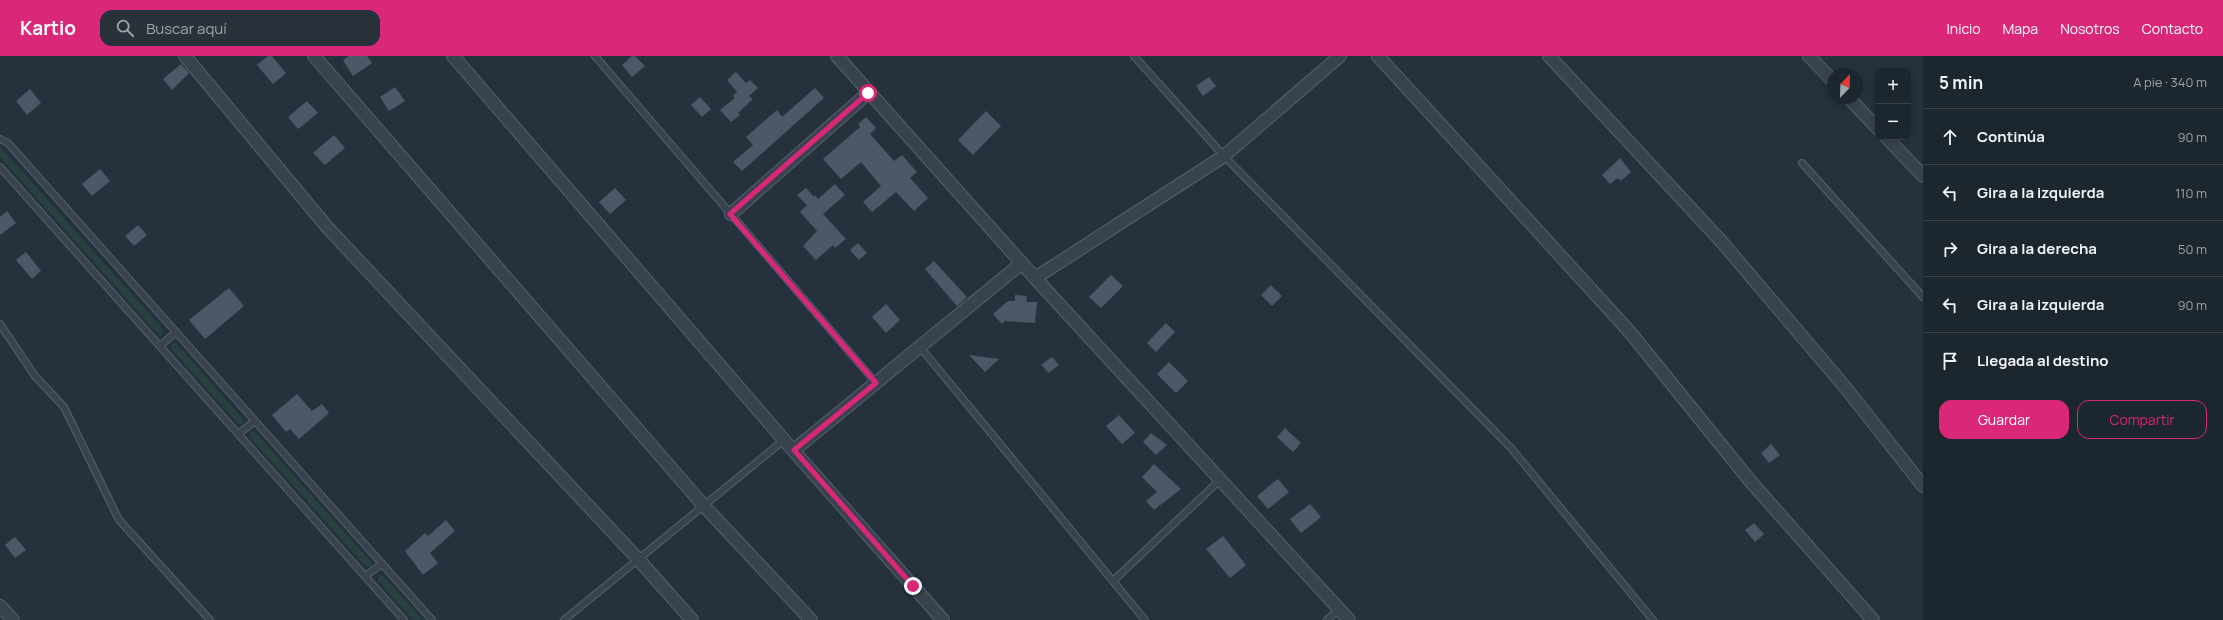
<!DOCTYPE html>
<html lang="es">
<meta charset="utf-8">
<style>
:root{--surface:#1c262e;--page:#29323a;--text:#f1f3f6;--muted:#a0a5aa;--line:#3a434a;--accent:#db2777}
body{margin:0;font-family:Manrope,sans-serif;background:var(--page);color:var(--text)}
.controls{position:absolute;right:12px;top:12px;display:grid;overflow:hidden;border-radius:8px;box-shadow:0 2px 6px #0003}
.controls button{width:36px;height:36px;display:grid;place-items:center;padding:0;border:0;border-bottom:1px solid var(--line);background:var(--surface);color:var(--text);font:20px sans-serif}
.compass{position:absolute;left:1827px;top:12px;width:36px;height:36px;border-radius:50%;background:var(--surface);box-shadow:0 2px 6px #0003;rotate:23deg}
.stop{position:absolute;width:12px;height:12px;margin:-9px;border:3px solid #db2777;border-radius:50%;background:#fff}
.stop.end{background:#db2777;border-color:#fff;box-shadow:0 1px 4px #0008}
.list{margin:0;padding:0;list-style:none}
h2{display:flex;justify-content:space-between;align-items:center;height:52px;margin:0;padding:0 16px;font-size:17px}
h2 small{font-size:13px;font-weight:400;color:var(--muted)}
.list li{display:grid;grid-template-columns:26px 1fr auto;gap:12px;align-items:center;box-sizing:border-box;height:56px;padding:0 16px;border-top:1px solid var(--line)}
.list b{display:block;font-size:15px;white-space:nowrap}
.list em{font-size:13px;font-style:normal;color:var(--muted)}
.actions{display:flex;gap:8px;padding:12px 16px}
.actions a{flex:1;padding:9px 0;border:1px solid var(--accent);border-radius:12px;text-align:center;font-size:14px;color:var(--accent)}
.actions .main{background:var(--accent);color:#fff}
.icon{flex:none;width:22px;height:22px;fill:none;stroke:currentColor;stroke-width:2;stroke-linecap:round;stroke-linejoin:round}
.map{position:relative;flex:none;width:1923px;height:564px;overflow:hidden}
header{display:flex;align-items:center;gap:24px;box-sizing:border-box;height:56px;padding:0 20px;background:var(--accent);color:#fff}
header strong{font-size:19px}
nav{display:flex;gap:22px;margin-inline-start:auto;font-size:14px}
.search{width:280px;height:36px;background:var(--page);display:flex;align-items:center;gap:10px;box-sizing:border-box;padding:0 14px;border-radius:12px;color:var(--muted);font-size:15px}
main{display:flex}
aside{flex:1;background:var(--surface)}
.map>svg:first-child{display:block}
.green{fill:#284040}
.building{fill:#4b5967}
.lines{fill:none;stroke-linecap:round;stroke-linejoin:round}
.service-casing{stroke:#57616c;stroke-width:8}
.minor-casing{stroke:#57616c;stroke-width:14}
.service{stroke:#39434e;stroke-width:6}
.minor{stroke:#39434e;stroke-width:12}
.route{stroke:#db2777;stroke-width:5}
</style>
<header>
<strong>Kartio</strong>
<div class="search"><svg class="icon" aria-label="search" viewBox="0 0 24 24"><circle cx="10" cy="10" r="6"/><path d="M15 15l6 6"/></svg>Buscar aquí</div>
<nav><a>Inicio</a><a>Mapa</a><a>Nosotros</a><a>Contacto</a></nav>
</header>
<main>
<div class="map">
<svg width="1923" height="564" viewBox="0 0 1923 564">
<rect width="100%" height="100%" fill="#25323e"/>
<!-- green -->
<path class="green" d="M0 91 163 273 161 279 158 278 0 101Z
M172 287H176L243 363 242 368H238L171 292Z
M251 375 255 376 371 506 372 510 366 511 250 381Z
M379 519 383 520 423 564H413L378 525Z"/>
<!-- building -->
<path class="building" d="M268 0H272L286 17 273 28 257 9Z
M349 0H367L372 7 353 20 343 4Z
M632 0H635L645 10 632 21 622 9Z
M181 8 189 17 172 34 163 23Z
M736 16 746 27 750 24 758 32 749 40 753 43 738 57 740 59 731 66 720 54 735 42 733 40 737 36 727 24Z
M1209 21 1216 30 1203 40 1196 30Z
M395 31 405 45 389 55 380 41Z
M815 32 824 42 742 115 733 106 753 89 746 81 777 54 782 61Z
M30 33 41 47 27 59 16 45Z
M700 41 711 53 702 61 691 49Z
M307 45 318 57 298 73 288 61Z
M986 55 1001 70 973 99 958 84Z
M866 61 876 72 870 78 894 105 902 99 917 116 910 122 928 142 914 155 896 136 872 156 863 146 881 130 861 106 841 123 823 103 860 71 858 68Z
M334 79 345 92 325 109 313 97Z
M1620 102 1631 116 1621 125 1618 122 1610 128 1602 119Z
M100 113 110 125 92 140 82 128Z
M835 128 845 139 823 158 846 183 835 192 833 189 816 204 803 190 817 175 800 156 807 149 797 139 806 132 814 141 815 139 818 143Z
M615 132 626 144 610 158 599 146Z
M7 155 16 167 0 179V161Z
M138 169 147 179 134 190 125 180Z
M858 187 867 197 859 204 850 194Z
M26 196 41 215 32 223 16 204Z
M934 205 967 241 957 250 925 213Z
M1111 219 1123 230 1101 252 1089 241Z
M1271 229 1282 240 1272 250 1261 239Z
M229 232 244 250 205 283 189 264Z
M1015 239 1027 240 1026 246H1037L1035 267 1005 265 1002 268 993 258 1008 245H1015Z
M886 248 900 264 886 277 872 261Z
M1166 267 1175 276 1156 296 1147 287Z
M969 299 999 303 985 316Z
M1052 301 1059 309 1049 317 1041 309Z
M1169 306 1188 325 1176 337 1157 318Z
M297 338 312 355 322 348 329 357 299 383 290 373 286 376 272 359Z
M1119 359 1135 377 1122 388 1106 370Z
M1285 372 1301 387 1293 396 1277 381Z
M1151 377 1167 389 1156 399 1143 386Z
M1771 388 1780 399 1769 407 1761 397Z
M1154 408 1181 433 1154 454 1146 445 1157 436 1142 421Z
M1278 423 1289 436 1268 453 1257 440Z
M1310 448 1321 461 1301 477 1290 463Z
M446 464 455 475 430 497 438 507 423 519 405 495 425 477 428 480Z
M1754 467 1764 478 1755 486 1745 474Z
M1223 480 1246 509 1230 522 1206 493Z
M15 481 26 494 15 502 5 489Z"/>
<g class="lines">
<!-- service casing -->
<g class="service-casing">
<path id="service" d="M595 0 876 327
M1134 0 1224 100 1511 392 1653 564
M0 83 8 87 432 564
M1802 107 1923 241
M0 111 404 564
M0 268 35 320 64 351 119 464 210 564
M160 290 176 276
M920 291 1145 564
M238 378 255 365
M365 520 382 508
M1113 525 1220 424
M564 564 784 384
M1327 564 1339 553"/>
</g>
<!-- minor casing -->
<g class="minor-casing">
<path id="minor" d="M185 0 327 171 638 503 692 564
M314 0 704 450 811 564
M453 0 784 384 943 564
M837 0 1035 222 1349 564
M1378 0 1629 275 1751 426 1873 564
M1549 0 1721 185 1845 331 1923 430
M1809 0 1833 25
M1849 42 1878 73
M1886 81 1923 120
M731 158 868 37
M1035 222 1224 100 1340 0
M794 394 1022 207
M0 550 13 564"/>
</g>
<!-- service -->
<use href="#service" class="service"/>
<!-- minor -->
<use href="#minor" class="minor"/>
</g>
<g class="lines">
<!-- route -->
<path class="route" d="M868 37 730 158 876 327 794 394 913 530"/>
</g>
</svg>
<div class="controls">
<button>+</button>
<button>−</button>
</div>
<svg class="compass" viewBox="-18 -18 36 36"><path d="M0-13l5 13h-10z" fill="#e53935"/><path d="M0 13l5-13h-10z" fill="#a0a5aa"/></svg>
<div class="stop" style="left:868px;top:37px"></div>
<div class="stop end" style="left:913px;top:530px"></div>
</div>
<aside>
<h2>5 min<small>A pie · 340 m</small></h2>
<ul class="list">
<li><svg class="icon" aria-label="ahead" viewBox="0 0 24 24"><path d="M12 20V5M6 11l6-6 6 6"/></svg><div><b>Continúa</b></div><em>90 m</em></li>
<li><svg class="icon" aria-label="left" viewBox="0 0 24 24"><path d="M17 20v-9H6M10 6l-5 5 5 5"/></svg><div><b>Gira a la izquierda</b></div><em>110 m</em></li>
<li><svg class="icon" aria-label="right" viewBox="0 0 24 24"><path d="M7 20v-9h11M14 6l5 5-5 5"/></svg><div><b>Gira a la derecha</b></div><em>50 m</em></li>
<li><svg class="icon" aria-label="left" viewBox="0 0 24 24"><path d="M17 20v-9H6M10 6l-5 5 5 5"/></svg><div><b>Gira a la izquierda</b></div><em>90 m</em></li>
<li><svg class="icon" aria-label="arrive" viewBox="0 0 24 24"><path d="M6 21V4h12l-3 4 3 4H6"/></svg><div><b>Llegada al destino</b></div></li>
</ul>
<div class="actions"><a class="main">Guardar</a><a>Compartir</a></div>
</aside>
</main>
